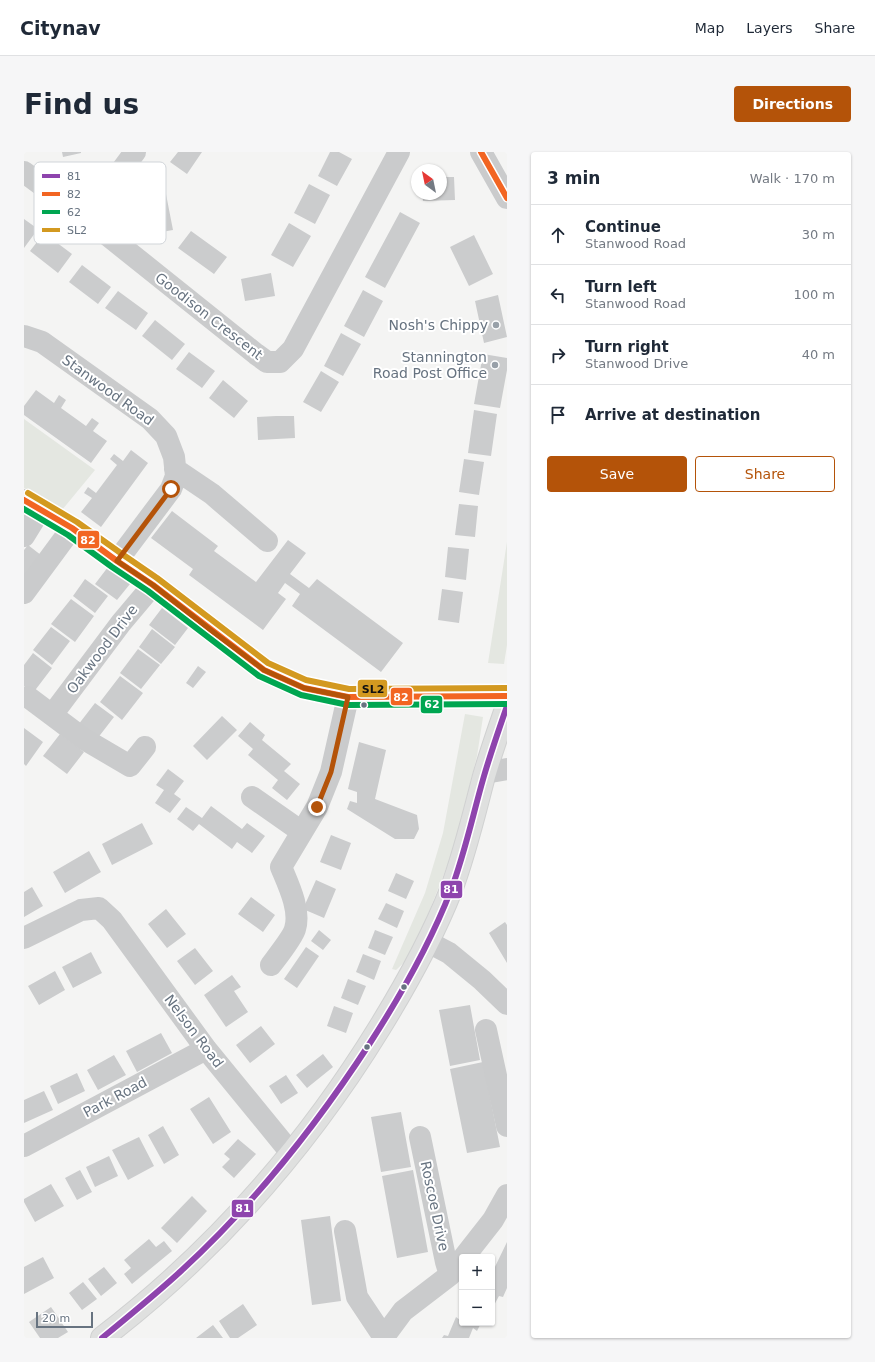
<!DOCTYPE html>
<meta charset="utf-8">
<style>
:root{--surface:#fff;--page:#f6f6f7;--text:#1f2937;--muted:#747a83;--line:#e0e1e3;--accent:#b45309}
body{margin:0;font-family:"DejaVu Sans",sans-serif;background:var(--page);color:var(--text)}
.controls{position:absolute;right:12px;bottom:12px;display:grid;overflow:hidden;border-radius:4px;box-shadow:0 1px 3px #0004}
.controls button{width:36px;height:36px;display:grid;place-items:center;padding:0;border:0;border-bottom:1px solid var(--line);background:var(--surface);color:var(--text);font:20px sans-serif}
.compass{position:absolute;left:387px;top:12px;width:36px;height:36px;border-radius:50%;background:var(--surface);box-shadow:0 1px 3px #0004;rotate:327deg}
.scale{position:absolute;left:12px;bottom:10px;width:57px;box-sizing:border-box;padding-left:4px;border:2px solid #677380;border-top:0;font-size:11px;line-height:14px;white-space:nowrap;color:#677380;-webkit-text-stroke:3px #fff;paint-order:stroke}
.stop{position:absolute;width:12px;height:12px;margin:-9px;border:3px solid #b45309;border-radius:50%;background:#fff}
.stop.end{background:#b45309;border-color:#fff;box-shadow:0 1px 4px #0008}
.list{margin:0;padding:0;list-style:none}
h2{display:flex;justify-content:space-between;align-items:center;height:52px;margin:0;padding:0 16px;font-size:17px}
h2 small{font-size:13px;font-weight:400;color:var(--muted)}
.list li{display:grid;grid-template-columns:26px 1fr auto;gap:12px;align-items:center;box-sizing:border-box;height:60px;padding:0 16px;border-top:1px solid var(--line)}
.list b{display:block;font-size:15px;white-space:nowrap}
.list p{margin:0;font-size:13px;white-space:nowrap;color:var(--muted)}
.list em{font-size:13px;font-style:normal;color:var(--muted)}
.actions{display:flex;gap:8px;padding:12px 16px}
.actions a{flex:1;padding:9px 0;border:1px solid var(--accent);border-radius:4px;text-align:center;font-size:14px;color:var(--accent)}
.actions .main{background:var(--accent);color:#fff}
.icon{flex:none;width:22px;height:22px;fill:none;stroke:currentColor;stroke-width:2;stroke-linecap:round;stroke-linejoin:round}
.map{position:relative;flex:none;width:483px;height:1186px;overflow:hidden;border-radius:4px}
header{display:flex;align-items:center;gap:24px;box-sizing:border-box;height:56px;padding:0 20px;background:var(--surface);border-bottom:1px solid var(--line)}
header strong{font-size:19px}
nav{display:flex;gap:22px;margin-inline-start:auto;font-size:14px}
.intro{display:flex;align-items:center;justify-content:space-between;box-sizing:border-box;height:96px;padding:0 24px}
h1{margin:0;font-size:28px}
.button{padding:10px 18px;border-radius:4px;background:var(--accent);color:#fff;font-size:14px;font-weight:700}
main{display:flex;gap:24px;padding:0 24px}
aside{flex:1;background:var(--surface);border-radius:4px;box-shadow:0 1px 3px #0004}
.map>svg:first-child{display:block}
.green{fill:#e4e7e1}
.building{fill:#cbcccd}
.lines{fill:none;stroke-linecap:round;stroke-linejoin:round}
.major-casing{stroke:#d0d1d1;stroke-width:24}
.minor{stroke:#cacbcc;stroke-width:22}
.major{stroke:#dfe0df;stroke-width:22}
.bus-1-casing{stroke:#fff;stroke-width:9}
.bus-2-casing{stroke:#fff;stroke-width:9}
.bus-3-casing{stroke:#fff;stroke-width:9}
.bus-4-casing{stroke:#fff;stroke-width:9}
.bus-1{stroke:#8e44ad;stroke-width:6}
.bus-2{stroke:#f26522;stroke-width:6}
.bus-3{stroke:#00a651;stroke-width:6}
.bus-4{stroke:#d39920;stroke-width:6}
.route{stroke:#b45309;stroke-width:5}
.poi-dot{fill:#98a0a8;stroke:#fff;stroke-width:1.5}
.bus-dot{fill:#677380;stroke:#fff;stroke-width:1.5}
.labels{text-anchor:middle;stroke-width:4;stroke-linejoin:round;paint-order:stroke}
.street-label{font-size:14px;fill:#677380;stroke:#fff}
.poi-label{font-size:14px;fill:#677380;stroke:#fff;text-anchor:end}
.key{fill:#fff;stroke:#d1d5d9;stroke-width:1}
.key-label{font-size:11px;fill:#677380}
.line-badge{stroke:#fff;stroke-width:1.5}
.badge-label{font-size:11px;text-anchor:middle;font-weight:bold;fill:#fff}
.pale-badge-label{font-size:11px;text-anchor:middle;font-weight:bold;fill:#111}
</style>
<header>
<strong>Citynav</strong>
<nav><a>Map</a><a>Layers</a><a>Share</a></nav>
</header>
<div class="intro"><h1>Find us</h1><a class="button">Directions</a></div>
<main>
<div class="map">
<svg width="483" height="1186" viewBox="0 0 483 1186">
<rect width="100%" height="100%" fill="#f4f4f3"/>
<!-- green -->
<path class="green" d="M0 267 71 318 38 358 0 336Z
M483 390V493L480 512 464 511Z
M441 562 459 565 453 604 429 699 388 803 372 818 368 817 401 741 419 681Z"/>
<!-- building -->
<path class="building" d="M38 0H57V1L39 5Z
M154 0H178L163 22 146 10Z
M306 0H315L328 7 313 34 294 24Z
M417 25H430L431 48 399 49 398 42H417Z
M285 32 306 43 291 72 270 61Z
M141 37 149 78 126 82 119 41Z
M376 60 396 71 361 136 341 125Z
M0 67 14 77 0 96Z
M265 71 287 84 269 115 247 103Z
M167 79 203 105 190 122 154 96Z
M20 81 48 102 34 121 6 99Z
M450 83 469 122 445 134 426 95Z
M58 113 87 135 74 152 45 130Z
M247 121 251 144 221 149 217 127Z
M339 138 359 149 340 185 320 174Z
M94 139 124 161 112 178 81 156Z
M474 143 483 185 460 191 451 149Z
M131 168 161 192 148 208 118 184Z
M317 181 337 192 319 224 300 214Z
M165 200 191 219 178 236 152 217Z
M459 202 483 206V218L476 256 450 252Z
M297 219 315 230 297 260 279 250Z
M199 228 224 249 210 266 185 246Z
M12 238 30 251 35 243 42 248 37 256 62 274 68 266 75 271 69 279 83 289 67 311 0 263V254Z
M450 258 473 262 467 304 444 301Z
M252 264H270L271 286 234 288 233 265Z
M107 298 124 311 77 375 57 360 68 346 60 341 64 335 72 341 93 313 86 307 90 302 99 309Z
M440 307 460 310 455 343 435 340Z
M435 352 454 354 451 385 431 383Z
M148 359 194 394 190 399 232 430 264 388 282 401 266 422 285 436 293 427 379 491 357 520 268 454 276 442 261 431 254 441 262 447 239 478 165 423 169 417 127 386Z
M4 393 22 407 0 435V398Z
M424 395 445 397 442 428 421 425Z
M84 415 106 432 93 448 71 432Z
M61 427 84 444 71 461 49 444Z
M418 437 439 440 435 471 414 468Z
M47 447 70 464 51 490 27 472Z
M138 456 164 476 151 493 125 473Z
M27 475 46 489 28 513 9 498Z
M128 477 151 495 137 512 115 495Z
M114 497 136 513 117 537 96 521Z
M9 501 28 516 9 541 0 534V513Z
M174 514 182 520 169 536 162 531Z
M96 524 119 541 98 568 76 550Z
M71 551 90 565 73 587 54 573Z
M198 564 213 578 183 608 169 594Z
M226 570 241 583 238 588 267 612 260 619 276 632 263 648 248 636 254 628 224 603 229 597 214 584Z
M0 576 19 590 2 614 0 612Z
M36 582 60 600 43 622 19 604Z
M335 590 362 598 351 647 393 663 395 677 390 687H371L323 657 326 649 333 651V640L324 637Z
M144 617 160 629 150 642 157 647 146 661 131 651 140 638 132 633Z
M187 654 218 677 223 671 241 684 228 701 213 690 208 697 175 672 169 679 153 667 162 655 178 666Z
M118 671 129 692 88 713 78 692Z
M307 683 327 691 317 718 296 710Z
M65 699 77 720 41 741 29 720Z
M372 721 390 729 382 747 364 739Z
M292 728 312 737 300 766 279 757Z
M8 735 19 754 0 765V740Z
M227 745 251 763 239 780 214 762Z
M362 751 380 759 373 776 354 767Z
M142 757 162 782 143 796 124 772Z
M481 770 483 773V811L465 781Z
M295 778 307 788 299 798 287 789Z
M351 778 369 785 361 803 344 796Z
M282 795 295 804 273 836 260 827Z
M171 796 189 819 171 833 153 809Z
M67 800 78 821 49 836 38 815Z
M339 802 357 809 350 828 332 820Z
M31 819 41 838 15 853 4 834Z
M208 823 217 835 210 839 224 860 202 875 180 843Z
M324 827 342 834 334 853 317 846Z
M446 853 456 908 426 914 415 858Z
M310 854 329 861 322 881 303 874Z
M237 874 251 892 226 911 212 893Z
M137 881 148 901 113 920 102 899Z
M299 902 309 915 283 936 272 923Z
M90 903 102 923 74 938 63 918Z
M459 910 476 995 443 1001 426 917Z
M53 921 61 939 34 952 26 934Z
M262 923 274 941 257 952 245 934Z
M20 939 29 958 0 971V948Z
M185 945 207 980 189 992 166 957Z
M377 960 387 1015 357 1020 347 965Z
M139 974 155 1003 140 1012 124 983Z
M115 985 130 1014 104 1028 88 998Z
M214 987 232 1002 210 1026 198 1015 206 1007 200 1002Z
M85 1004 94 1024 71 1035 62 1015Z
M56 1018 68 1040 53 1048 41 1026Z
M389 1018 404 1100 373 1106 358 1024Z
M27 1032 40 1054 11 1070 0 1050V1047Z
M168 1044 183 1059 153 1091 137 1076Z
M306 1064 317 1149 288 1153 277 1068Z
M125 1087 132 1095 140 1089 148 1099 108 1132 100 1122 107 1116 100 1108Z
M483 1090V1136L479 1145 475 1144 468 1157V1121Z
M19 1105 30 1126 0 1142V1115Z
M80 1115 93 1131 77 1144 64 1127Z
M59 1130 73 1147 58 1158 45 1141Z
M219 1152 233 1173 214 1186H206L195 1169Z
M27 1155 44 1180 34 1186H16L5 1170Z
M438 1163V1171H457L453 1179 449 1176 445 1186H418L420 1183 424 1184 432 1165 436 1168Z
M189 1173 199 1186H172Z"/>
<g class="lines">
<!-- major casing -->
<g class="major-casing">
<path id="major" d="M78 1186C189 1101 283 994 356 875 383 831 408 786 427 738 441 701 450 662 460 624 467 600 475 577 483 554"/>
</g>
<!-- minor -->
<path class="minor" d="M457 0 483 46
M0 20 62 66 232 202 243 210H256L269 197 375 0
M62 66 111 0
M0 184 18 190 126 267 142 284 150 305 152 324 147 337 93 409
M151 317 188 342 243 389
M0 348 48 376 93 409 129 433 188 479 240 518 280 536 324 545 483 544
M0 384 16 358
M0 441 48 376
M4 545 60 587 106 614 121 595
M28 563 97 471 129 433
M461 621 483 617
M228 645 278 680
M0 786 57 758 75 756 88 768 182 897 267 1001
M404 790 425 801 458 828 483 852
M247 813C253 805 269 785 271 777 277 758 264 732 257 715L293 655 307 620 324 545
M462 878 483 974
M396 985 422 1110 426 1123
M0 994 182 897
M321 1079 333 1145 359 1184
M440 1105 469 1068 483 1043
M359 1186 379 1159 426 1123 438 1108"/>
<!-- major -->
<use href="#major" class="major"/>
<!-- bus-1 casing -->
<g class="bus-1-casing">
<path id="bus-1" d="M78 1186C105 1164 132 1142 157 1119 230 1052 292 974 346 891 377 843 406 792 427 738 441 701 449 662 460 624 467 600 475 577 483 554"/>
</g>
<!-- bus-2 casing -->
<g class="bus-2-casing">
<path id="bus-2" d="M457 0 483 46
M0 348 48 376 93 409 129 433 240 518 280 536 324 545 483 544"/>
</g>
<!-- bus-3 casing -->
<g class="bus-3-casing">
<path id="bus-3" d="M0 357 44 383 88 415 124 439 235 524 277 543 324 553 483 552"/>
</g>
<!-- bus-4 casing -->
<g class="bus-4-casing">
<path id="bus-4" d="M4 341 53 370 98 402 133 426 244 511 282 528 325 537 483 536"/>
</g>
<!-- bus-1 -->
<use href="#bus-1" class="bus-1"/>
<!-- bus-2 -->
<use href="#bus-2" class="bus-2"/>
<!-- bus-3 -->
<use href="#bus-3" class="bus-3"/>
<!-- bus-4 -->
<use href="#bus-4" class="bus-4"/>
</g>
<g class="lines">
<!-- route -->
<path class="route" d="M147 337 93 409 129 433 188 479 240 518 280 536 324 545 307 620 293 655"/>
</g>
<!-- markers -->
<g class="poi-dot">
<circle cx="472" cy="173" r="4"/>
<circle cx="471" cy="213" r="4"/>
</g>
<g class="bus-dot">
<circle cx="340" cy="553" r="3.5"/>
<circle cx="380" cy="835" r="3.5"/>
<circle cx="343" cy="895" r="3.5"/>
</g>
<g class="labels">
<!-- street labels -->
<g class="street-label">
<text transform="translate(185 164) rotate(38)" y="5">Goodison Crescent</text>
<text transform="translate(84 238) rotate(36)" y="5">Stanwood Road</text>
<text transform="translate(78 497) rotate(-53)" y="5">Oakwood Drive</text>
<text transform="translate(170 879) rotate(53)" y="5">Nelson Road</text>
<text transform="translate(91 945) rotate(-28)" y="5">Park Road</text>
<text transform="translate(411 1054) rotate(78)" y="5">Roscoe Drive</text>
</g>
<!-- poi labels -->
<g class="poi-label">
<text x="464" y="178">Nosh's Chippy</text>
<text x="463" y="210">Stannington<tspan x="463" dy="16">Road Post Office</tspan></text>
</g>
</g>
<!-- legend -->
<rect x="10" y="10" width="132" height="82" rx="6" class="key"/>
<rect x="18" y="22" width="18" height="4" fill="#8e44ad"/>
<rect x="18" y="40" width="18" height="4" fill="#f26522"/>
<rect x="18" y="58" width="18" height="4" fill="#00a651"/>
<rect x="18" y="76" width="18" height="4" fill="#d39920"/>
<g class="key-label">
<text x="43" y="28">81</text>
<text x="43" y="46">82</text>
<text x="43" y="64">62</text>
<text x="43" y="82">SL2</text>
</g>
<g class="line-badge">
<rect x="53" y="378" width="23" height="19" rx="4" fill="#f26522"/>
<rect x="333" y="527" width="31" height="19" rx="4" fill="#d39920"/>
<rect x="366" y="535" width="23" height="19" rx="4" fill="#f26522"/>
<rect x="396" y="543" width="23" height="19" rx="4" fill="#00a651"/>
<rect x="416" y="728" width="23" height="19" rx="4" fill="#8e44ad"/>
<rect x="207" y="1047" width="23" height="19" rx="4" fill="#8e44ad"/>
</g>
<g class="badge-label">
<text x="64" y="392">82</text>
<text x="377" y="549">82</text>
<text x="408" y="556">62</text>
<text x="427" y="741">81</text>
<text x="219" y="1060">81</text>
</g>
<g class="pale-badge-label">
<text x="349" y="541">SL2</text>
</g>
</svg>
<div class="controls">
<button>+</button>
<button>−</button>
</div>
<svg class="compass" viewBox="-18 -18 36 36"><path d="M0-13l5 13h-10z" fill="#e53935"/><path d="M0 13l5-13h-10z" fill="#747a83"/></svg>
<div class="scale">20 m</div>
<div class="stop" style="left:147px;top:337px"></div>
<div class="stop end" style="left:293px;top:655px"></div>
</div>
<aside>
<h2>3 min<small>Walk · 170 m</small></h2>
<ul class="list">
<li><svg class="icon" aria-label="ahead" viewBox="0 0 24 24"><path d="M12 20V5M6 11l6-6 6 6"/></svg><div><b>Continue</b><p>Stanwood Road</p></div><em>30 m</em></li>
<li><svg class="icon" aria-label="left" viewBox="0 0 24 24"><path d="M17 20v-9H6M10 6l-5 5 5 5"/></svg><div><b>Turn left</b><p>Stanwood Road</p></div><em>100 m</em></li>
<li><svg class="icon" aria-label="right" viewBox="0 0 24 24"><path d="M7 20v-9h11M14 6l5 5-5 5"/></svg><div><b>Turn right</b><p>Stanwood Drive</p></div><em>40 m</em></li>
<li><svg class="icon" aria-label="arrive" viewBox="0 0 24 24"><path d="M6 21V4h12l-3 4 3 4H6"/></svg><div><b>Arrive at destination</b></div></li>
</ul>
<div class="actions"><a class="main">Save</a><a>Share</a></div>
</aside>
</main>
